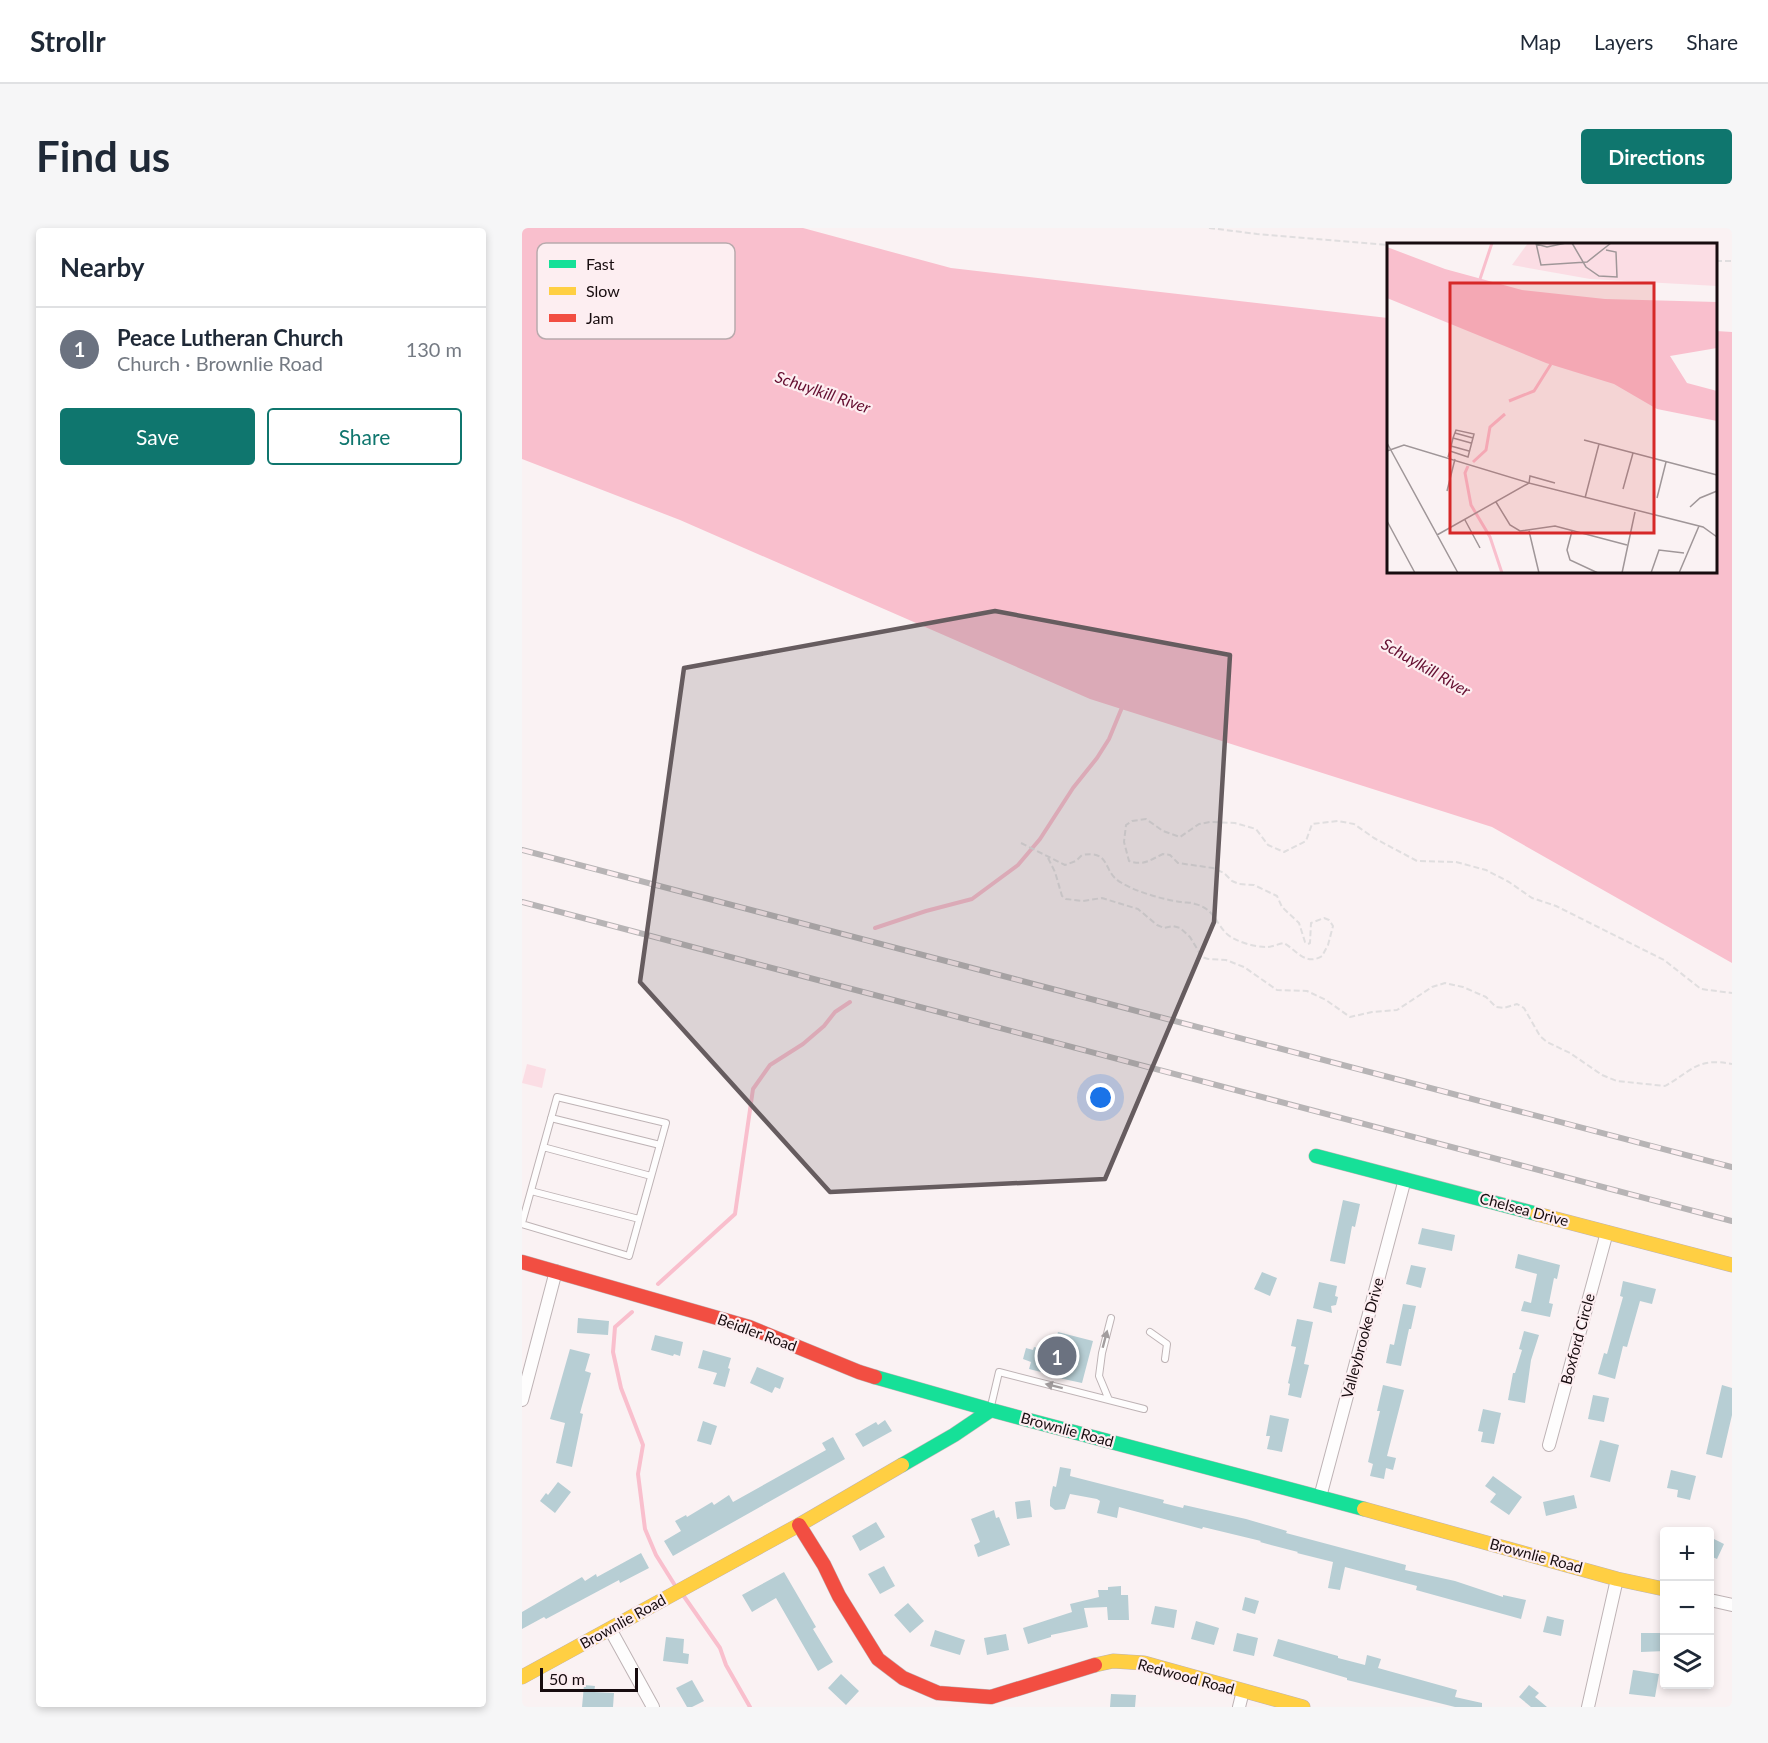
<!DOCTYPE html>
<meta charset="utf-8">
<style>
:root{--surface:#fff;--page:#f6f6f7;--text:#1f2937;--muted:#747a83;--line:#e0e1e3;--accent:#0f766e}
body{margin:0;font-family:Lato,sans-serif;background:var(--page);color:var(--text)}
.controls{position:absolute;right:18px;bottom:18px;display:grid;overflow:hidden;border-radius:6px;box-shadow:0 3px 9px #0003}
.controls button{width:54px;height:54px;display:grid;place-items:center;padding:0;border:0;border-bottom:2px solid var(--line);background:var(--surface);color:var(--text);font:30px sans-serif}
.scale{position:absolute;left:18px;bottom:15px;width:98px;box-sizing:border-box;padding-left:6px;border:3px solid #170c0f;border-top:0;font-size:16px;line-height:21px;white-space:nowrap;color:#170c0f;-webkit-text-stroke:4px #fdeef1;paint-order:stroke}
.you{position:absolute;left:579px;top:870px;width:21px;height:21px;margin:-15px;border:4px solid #fff;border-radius:50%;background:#1a73e8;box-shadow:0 0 0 9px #1a73e833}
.badge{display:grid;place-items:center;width:39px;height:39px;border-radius:50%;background:var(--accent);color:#fff;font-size:20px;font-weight:700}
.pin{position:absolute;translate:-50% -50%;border:3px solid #fff;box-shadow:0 2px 6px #0006}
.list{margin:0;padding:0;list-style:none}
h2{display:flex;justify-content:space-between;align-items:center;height:78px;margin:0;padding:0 24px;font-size:26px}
h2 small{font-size:20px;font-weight:400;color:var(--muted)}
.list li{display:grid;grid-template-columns:39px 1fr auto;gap:18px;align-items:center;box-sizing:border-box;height:84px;padding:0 24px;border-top:2px solid var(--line)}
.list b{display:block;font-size:22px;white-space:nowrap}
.list p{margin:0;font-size:20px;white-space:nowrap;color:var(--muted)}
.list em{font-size:20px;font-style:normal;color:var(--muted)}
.actions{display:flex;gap:12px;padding:18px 24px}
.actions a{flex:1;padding:14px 0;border:2px solid var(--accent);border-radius:6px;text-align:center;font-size:21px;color:var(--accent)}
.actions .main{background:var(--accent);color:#fff}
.icon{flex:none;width:33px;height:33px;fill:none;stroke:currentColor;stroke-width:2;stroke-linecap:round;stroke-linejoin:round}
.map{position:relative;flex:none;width:1210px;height:1479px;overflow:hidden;border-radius:6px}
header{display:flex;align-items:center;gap:36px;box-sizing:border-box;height:84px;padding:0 30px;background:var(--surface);border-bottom:2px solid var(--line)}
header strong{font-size:28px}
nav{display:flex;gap:33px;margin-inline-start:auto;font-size:21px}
.intro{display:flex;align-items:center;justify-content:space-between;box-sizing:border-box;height:144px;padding:0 36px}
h1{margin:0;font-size:42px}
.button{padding:15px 27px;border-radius:6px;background:var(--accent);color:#fff;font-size:21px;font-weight:700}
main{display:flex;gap:36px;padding:0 36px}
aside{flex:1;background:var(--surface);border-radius:6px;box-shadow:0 3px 9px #0003}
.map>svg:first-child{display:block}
.green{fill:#fbdde4}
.water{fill:#f9bfcd}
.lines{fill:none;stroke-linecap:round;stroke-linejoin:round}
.stream{stroke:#f9bfcd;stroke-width:4}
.building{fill:#b7ced4}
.lane-casing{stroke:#beb3b5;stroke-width:8}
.street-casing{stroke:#beb3b5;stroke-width:14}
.fast-casing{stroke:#beb3b5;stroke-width:15}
.slow-casing{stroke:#beb3b5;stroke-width:15}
.jam-casing{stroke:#beb3b5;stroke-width:15}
.path{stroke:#e0dedf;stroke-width:2;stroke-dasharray:6 3;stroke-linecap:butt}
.lane{stroke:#fefdfd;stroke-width:6}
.street{stroke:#fefdfd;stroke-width:12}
.fast{stroke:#16e098;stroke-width:14}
.slow{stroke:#ffcf43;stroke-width:14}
.jam{stroke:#f24e42;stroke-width:14}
.rail-casing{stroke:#b7b4b5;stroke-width:6}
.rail{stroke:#fdeef1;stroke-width:4;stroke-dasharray:11;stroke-linecap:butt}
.oneway{fill:#a29d9e}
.marked{fill:#665c5f;fill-opacity:0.2;stroke:#665c5f;stroke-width:4.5;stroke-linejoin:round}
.labels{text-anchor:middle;stroke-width:4.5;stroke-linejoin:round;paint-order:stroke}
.street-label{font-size:15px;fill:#170c0f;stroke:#fdeef1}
.water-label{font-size:16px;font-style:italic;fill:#640e30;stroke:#fdeef1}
.inset-river{fill:none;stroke:#f9bfcd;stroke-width:3}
.inset-road{fill:none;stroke:#9f9698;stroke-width:1.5}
.view{fill:#d62828;fill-opacity:0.15;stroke:#d62828;stroke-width:3}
.inset-edge{fill:none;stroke:#170c0f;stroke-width:3}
.key{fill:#fdeef1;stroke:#b8aaad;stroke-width:1.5}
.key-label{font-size:16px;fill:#170c0f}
</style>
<header>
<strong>Strollr</strong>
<nav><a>Map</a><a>Layers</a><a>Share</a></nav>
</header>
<div class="intro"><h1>Find us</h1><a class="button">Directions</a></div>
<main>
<aside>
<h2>Nearby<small></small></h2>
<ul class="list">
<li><span class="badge" style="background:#6b7280">1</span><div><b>Peace Lutheran Church</b><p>Church · Brownlie Road</p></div><em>130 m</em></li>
</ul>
<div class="actions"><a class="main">Save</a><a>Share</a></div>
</aside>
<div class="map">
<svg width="1210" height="1479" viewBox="0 0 1210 1479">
<rect width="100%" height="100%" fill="#faf2f3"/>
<!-- green -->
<path class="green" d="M5 836 24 841 20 860 0 855Z"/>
<!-- water -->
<path class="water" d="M0 0H281L429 40 866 90 867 344H1194V103L1210 104V735L970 599 568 471 158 292 0 231Z"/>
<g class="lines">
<!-- stream -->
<path class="stream" d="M353 700 404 683 450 671 496 637 518 611 551 560 575 530 587 511 601 477
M136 1056 213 986 231 861 248 837 281 816 302 798 313 784 328 774
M110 1084 93 1099 91 1124 99 1160 121 1217 116 1246 123 1301 134 1327 154 1359
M161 1367 198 1420 204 1437 228 1479"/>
</g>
<!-- building -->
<path class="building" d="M821 972 838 976 833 999 830 998 823 1036 808 1033Z
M900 1000 933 1007 930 1023 896 1016Z
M996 1026 1038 1037 1035 1051 1032 1050 1027 1075 1031 1076 1028 1089 999 1083 1002 1073 1009 1075 1015 1046 993 1040Z
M889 1037 904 1040 899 1060 884 1056Z
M740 1044 755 1050 748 1068 732 1061Z
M1101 1053 1134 1061 1130 1076 1118 1073 1105 1119 1101 1118 1093 1151 1076 1146 1082 1125 1085 1126 1101 1069 1098 1068Z
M797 1054 815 1058 813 1068 816 1069 814 1077 809 1078 810 1085 791 1080Z
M881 1076 894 1078 889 1101H887L879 1138 864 1135 868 1116 872 1117Z
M56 1090 87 1093 86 1107 55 1105Z
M775 1091 791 1094 782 1136 787 1137 779 1170 766 1167 768 1156 766 1155 774 1119 769 1118Z
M1002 1103 1017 1107 1009 1132 1003 1175 986 1172 991 1145H993L1000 1122 997 1121Z
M536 1104 571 1113 560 1155 537 1150 540 1144 521 1139 519 1144 507 1141 509 1134 501 1131 504 1120 511 1122 512 1119 530 1124Z
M133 1107 161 1114 158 1128 152 1126 151 1128 129 1122Z
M48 1121 68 1126 63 1143 69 1145 58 1185 61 1186 50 1239 34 1235 43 1195 28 1191Z
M181 1122 209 1130 206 1140 208 1141 203 1159 191 1156 195 1145 176 1140Z
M235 1139 262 1150 258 1161 253 1159 250 1165 228 1155Z
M861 1157 882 1162 865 1228 874 1230 871 1242 864 1240 862 1251 848 1248 851 1236 846 1234 858 1183H855Z
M1200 1157 1210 1160V1187L1200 1230 1184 1226Z
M1071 1167 1087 1170 1082 1194 1066 1191Z
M961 1181 979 1185 972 1216 959 1214 961 1204 956 1203Z
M748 1187 767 1191 760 1224 745 1221 748 1208H744Z
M363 1192 370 1203 341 1219 333 1206 354 1194 356 1197Z
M181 1193 195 1198 189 1217 175 1213Z
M311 1209 323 1231 151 1328 142 1313 159 1303 153 1293 164 1287 165 1289 190 1274 192 1277 207 1267 211 1274 304 1222 300 1215Z
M1078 1212 1097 1217 1088 1254 1068 1249Z
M538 1239 549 1241 548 1248 642 1272 641 1275 661 1280 662 1277 724 1291 765 1303 764 1305 884 1337 883 1342 933 1353 981 1369V1367L1004 1372 999 1391 894 1362 895 1358 823 1339 818 1362 806 1360 811 1334 775 1325 776 1324 738 1314 739 1313 681 1299 680 1301 597 1279 595 1290 575 1285 578 1273 575 1271 548 1266 543 1281 533 1282 528 1278V1272L531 1258 534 1259Z
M1149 1242 1174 1248 1168 1272 1155 1269 1156 1262 1145 1260Z
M971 1248 1000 1269 987 1287 968 1274 974 1266 963 1258Z
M36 1254 49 1264 33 1285 18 1273 24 1265 26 1267Z
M1052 1267 1055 1280 1024 1288 1021 1274Z
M508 1272 510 1289 495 1291 493 1274Z
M472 1282 474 1290 477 1289 488 1317 456 1329 452 1317 458 1314 449 1291Z
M354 1294 363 1309 338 1323 330 1308Z
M1188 1309 1202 1316 1195 1331 1188 1328Z
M119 1325 127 1340 98 1355 97 1352 24 1391 22 1389 0 1401V1384L60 1349 63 1353 74 1346 75 1349Z
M362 1338 373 1358 358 1366 346 1346Z
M262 1344 294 1399 291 1401 311 1434 296 1443 254 1370 230 1384 220 1367Z
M599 1358V1367H606L607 1392H586L585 1379 562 1380 566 1399 529 1407V1409L506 1416 501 1400 550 1384 548 1376 577 1369 576 1362H586V1359Z
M723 1369 737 1373 733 1386 720 1382Z
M386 1375 402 1393 388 1405 372 1387Z
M633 1378 655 1382 652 1400 629 1396Z
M1025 1388 1042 1392 1039 1408 1021 1404Z
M674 1393 697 1400 692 1417 669 1411Z
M413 1402 443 1412 438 1427 408 1418Z
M715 1405 736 1410 732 1428 711 1423Z
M1119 1405H1143V1423L1119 1424Z
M484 1406 487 1422 465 1427 462 1410Z
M144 1409 162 1411 161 1425 167 1426 166 1436 141 1433Z
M756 1411 816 1428V1430L843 1437 845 1427 859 1431 856 1440 935 1462 933 1469 960 1475V1479H933L825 1452V1450L764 1432 751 1428Z
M1111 1442 1137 1446 1133 1469 1107 1466Z
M319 1446 337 1463 324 1477 306 1460Z
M170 1452 182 1473 170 1479H165L154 1460Z
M62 1457 73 1458 72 1464 92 1465 91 1479H60Z
M1007 1457 1017 1465 1013 1469 1025 1479H1009L997 1469Z
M589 1466 614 1467 613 1479H588Z"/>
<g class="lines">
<!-- lane casing -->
<g class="lane-casing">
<path id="lane" d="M29 890 138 917
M21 919 129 948
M9 963 117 991
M0 995 35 869 144 895 107 1028 0 996
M628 1104 645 1116 643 1131
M587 1172 577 1148 580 1125 589 1090
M469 1178 477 1144 622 1181"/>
</g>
<!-- street casing -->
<g class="street-casing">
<path id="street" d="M0 1172 34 1043
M1027 1217 1085 1004
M798 1269 883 951
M1188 1372 1210 1377
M88 1401 131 1479
M717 1479 721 1463
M1066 1479 1095 1351"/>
</g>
<!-- fast casing -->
<g class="fast-casing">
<path id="fast" d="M794 928 1015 986
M353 1149 469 1182
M380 1237 432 1207 469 1182 842 1281"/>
</g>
<!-- slow casing -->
<g class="slow-casing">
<path id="slow" d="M1015 986 1210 1037
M842 1281 1095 1351 1142 1361
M573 1437 591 1433 622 1435 781 1479
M0 1449 277 1297 380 1237"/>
</g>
<!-- jam casing -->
<g class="jam-casing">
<path id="jam" d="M0 1034 227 1099 337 1144 353 1149
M277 1297 302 1337 317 1368 356 1431 381 1450 416 1465 469 1469 573 1437"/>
</g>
<!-- path -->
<path class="path" d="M687 0 735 6 867 17
M1194 33H1210
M499 615 543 637 554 633 560 627C587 622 582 641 594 651 607 662 642 672 659 674 663 675 669 674 673 676 690 680 693 692 702 703 710 713 732 719 744 719 750 719 756 716 762 715 775 723 784 738 800 728L806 717 811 698 807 692 802 690 789 695 788 715 786 716 783 714 777 695 760 679 755 668 732 657 717 656 710 653 702 645 691 640 656 635 648 627 641 626C628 632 622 638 607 633L602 614 604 597 610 593 624 591 641 603 658 609 677 596 688 594 713 595 734 601 746 617 762 624 784 613 790 596 816 593 832 596 852 610 895 633 934 634 964 642 987 654 1010 670 1034 678 1142 732 1179 761 1210 765
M526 630 533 644 540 668 544 671 561 673 580 670 616 681 635 697 642 700 651 698 658 700 668 709 680 729 686 731 704 732 722 739 755 762 785 763 804 772 828 789 850 784 875 782 910 759 923 755 941 759 964 769 974 779 982 780 995 776 1002 780 1018 808 1025 814 1048 825 1080 847 1095 853 1143 858C1170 843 1175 829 1210 836"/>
<!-- lane -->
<use href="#lane" class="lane"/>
<!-- street -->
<use href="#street" class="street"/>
<!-- fast -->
<use href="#fast" class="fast"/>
<!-- slow -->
<use href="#slow" class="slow"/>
<!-- jam -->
<use href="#jam" class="jam"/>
<!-- rail casing -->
<g class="rail-casing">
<path id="rail" d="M0 622 1210 939
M0 674 1210 993"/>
</g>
<!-- rail -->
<use href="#rail" class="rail"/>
</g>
<!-- one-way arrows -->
<defs><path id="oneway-solid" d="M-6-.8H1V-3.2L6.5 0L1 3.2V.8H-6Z" transform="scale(1.5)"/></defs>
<g class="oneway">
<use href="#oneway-solid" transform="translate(583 1111) rotate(-75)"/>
<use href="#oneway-solid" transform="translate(532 1158) rotate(-166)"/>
</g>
<!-- marked area -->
<path class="marked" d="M473 383 708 427 692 694 583 951 308 964 118 754 162 440Z"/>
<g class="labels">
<!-- street labels -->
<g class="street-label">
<text transform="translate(1002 982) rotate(15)" y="5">Chelsea Drive</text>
<text transform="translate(235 1105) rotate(20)" y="5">Beidler Road</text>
<text transform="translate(841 1110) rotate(-75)" y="5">Valleybrooke Drive</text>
<text transform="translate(1056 1111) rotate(-75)" y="5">Boxford Circle</text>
<text transform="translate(545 1202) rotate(15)" y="5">Brownlie Road</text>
<text transform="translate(1014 1328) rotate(15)" y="5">Brownlie Road</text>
<text transform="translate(101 1394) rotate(-29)" y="5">Brownlie Road</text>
<text transform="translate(664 1449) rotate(15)" y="5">Redwood Road</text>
</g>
<!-- water labels -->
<g class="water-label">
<text transform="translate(301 164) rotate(19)" y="6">Schuylkill River</text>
<text transform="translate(904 439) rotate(30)" y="6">Schuylkill River</text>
</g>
</g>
<!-- overview -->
<g transform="translate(865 15)">
<rect width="330" height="330" fill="#faf2f3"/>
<path d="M141 0H330V43L203 36 125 22Z" fill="#fbdde4"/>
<path d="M0 4 58 26 135 47 218 56 330 59V105L283 113 300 140 330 148V178L270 166 227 141 159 120 0 55Z" fill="#f9bfcd"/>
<path class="inset-river" d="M93 36 105 0M122 158 147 148 164 121M86 219 99 207 103 184 118 171M81 223 78 230 84 262 103 294 115 330"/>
<path class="inset-road" d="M149 0 154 22 200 19 224 0M185 0 199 24 212 33 230 34 229 9 219 7M149 1 160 4 179 0M68 190 86 195M66 195 84 200M197 197 330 232M0 200 71 330M64 203 82 208M0 208 17 202 142 240 143 233 168 240M61 214 63 208 66 195 69 187 87 191 81 214 63 208M236 246 246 210M60 248 68 216M198 255 212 201M270 255 279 219M109 259 123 282 133 288 168 283 240 302M303 264 313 255 330 248M78 277 93 305M0 278 28 330M142 288 152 330M185 288 180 307 183 317 211 330M50 292 142 240 316 284 330 294M235 330 248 269M264 330 272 307 297 310M292 330 312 283"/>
<path class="view" d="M63 40H267V290H63Z"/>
<rect width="330" height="330" class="inset-edge"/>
</g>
<!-- legend -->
<rect x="15" y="15" width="198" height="96" rx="9" class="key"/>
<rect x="27" y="32" width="27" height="8" fill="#16e098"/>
<rect x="27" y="59" width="27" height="8" fill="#ffcf43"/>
<rect x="27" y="86" width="27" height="8" fill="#f24e42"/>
<g class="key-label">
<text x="64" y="42">Fast</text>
<text x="64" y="69">Slow</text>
<text x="64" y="96">Jam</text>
</g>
</svg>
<div class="controls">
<button>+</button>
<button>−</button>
<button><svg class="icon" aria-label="layers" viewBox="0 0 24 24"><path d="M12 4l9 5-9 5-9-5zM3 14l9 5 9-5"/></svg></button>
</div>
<div class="scale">50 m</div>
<div class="you"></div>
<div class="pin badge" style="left:535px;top:1128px;background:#6b7280">1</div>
</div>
</main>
